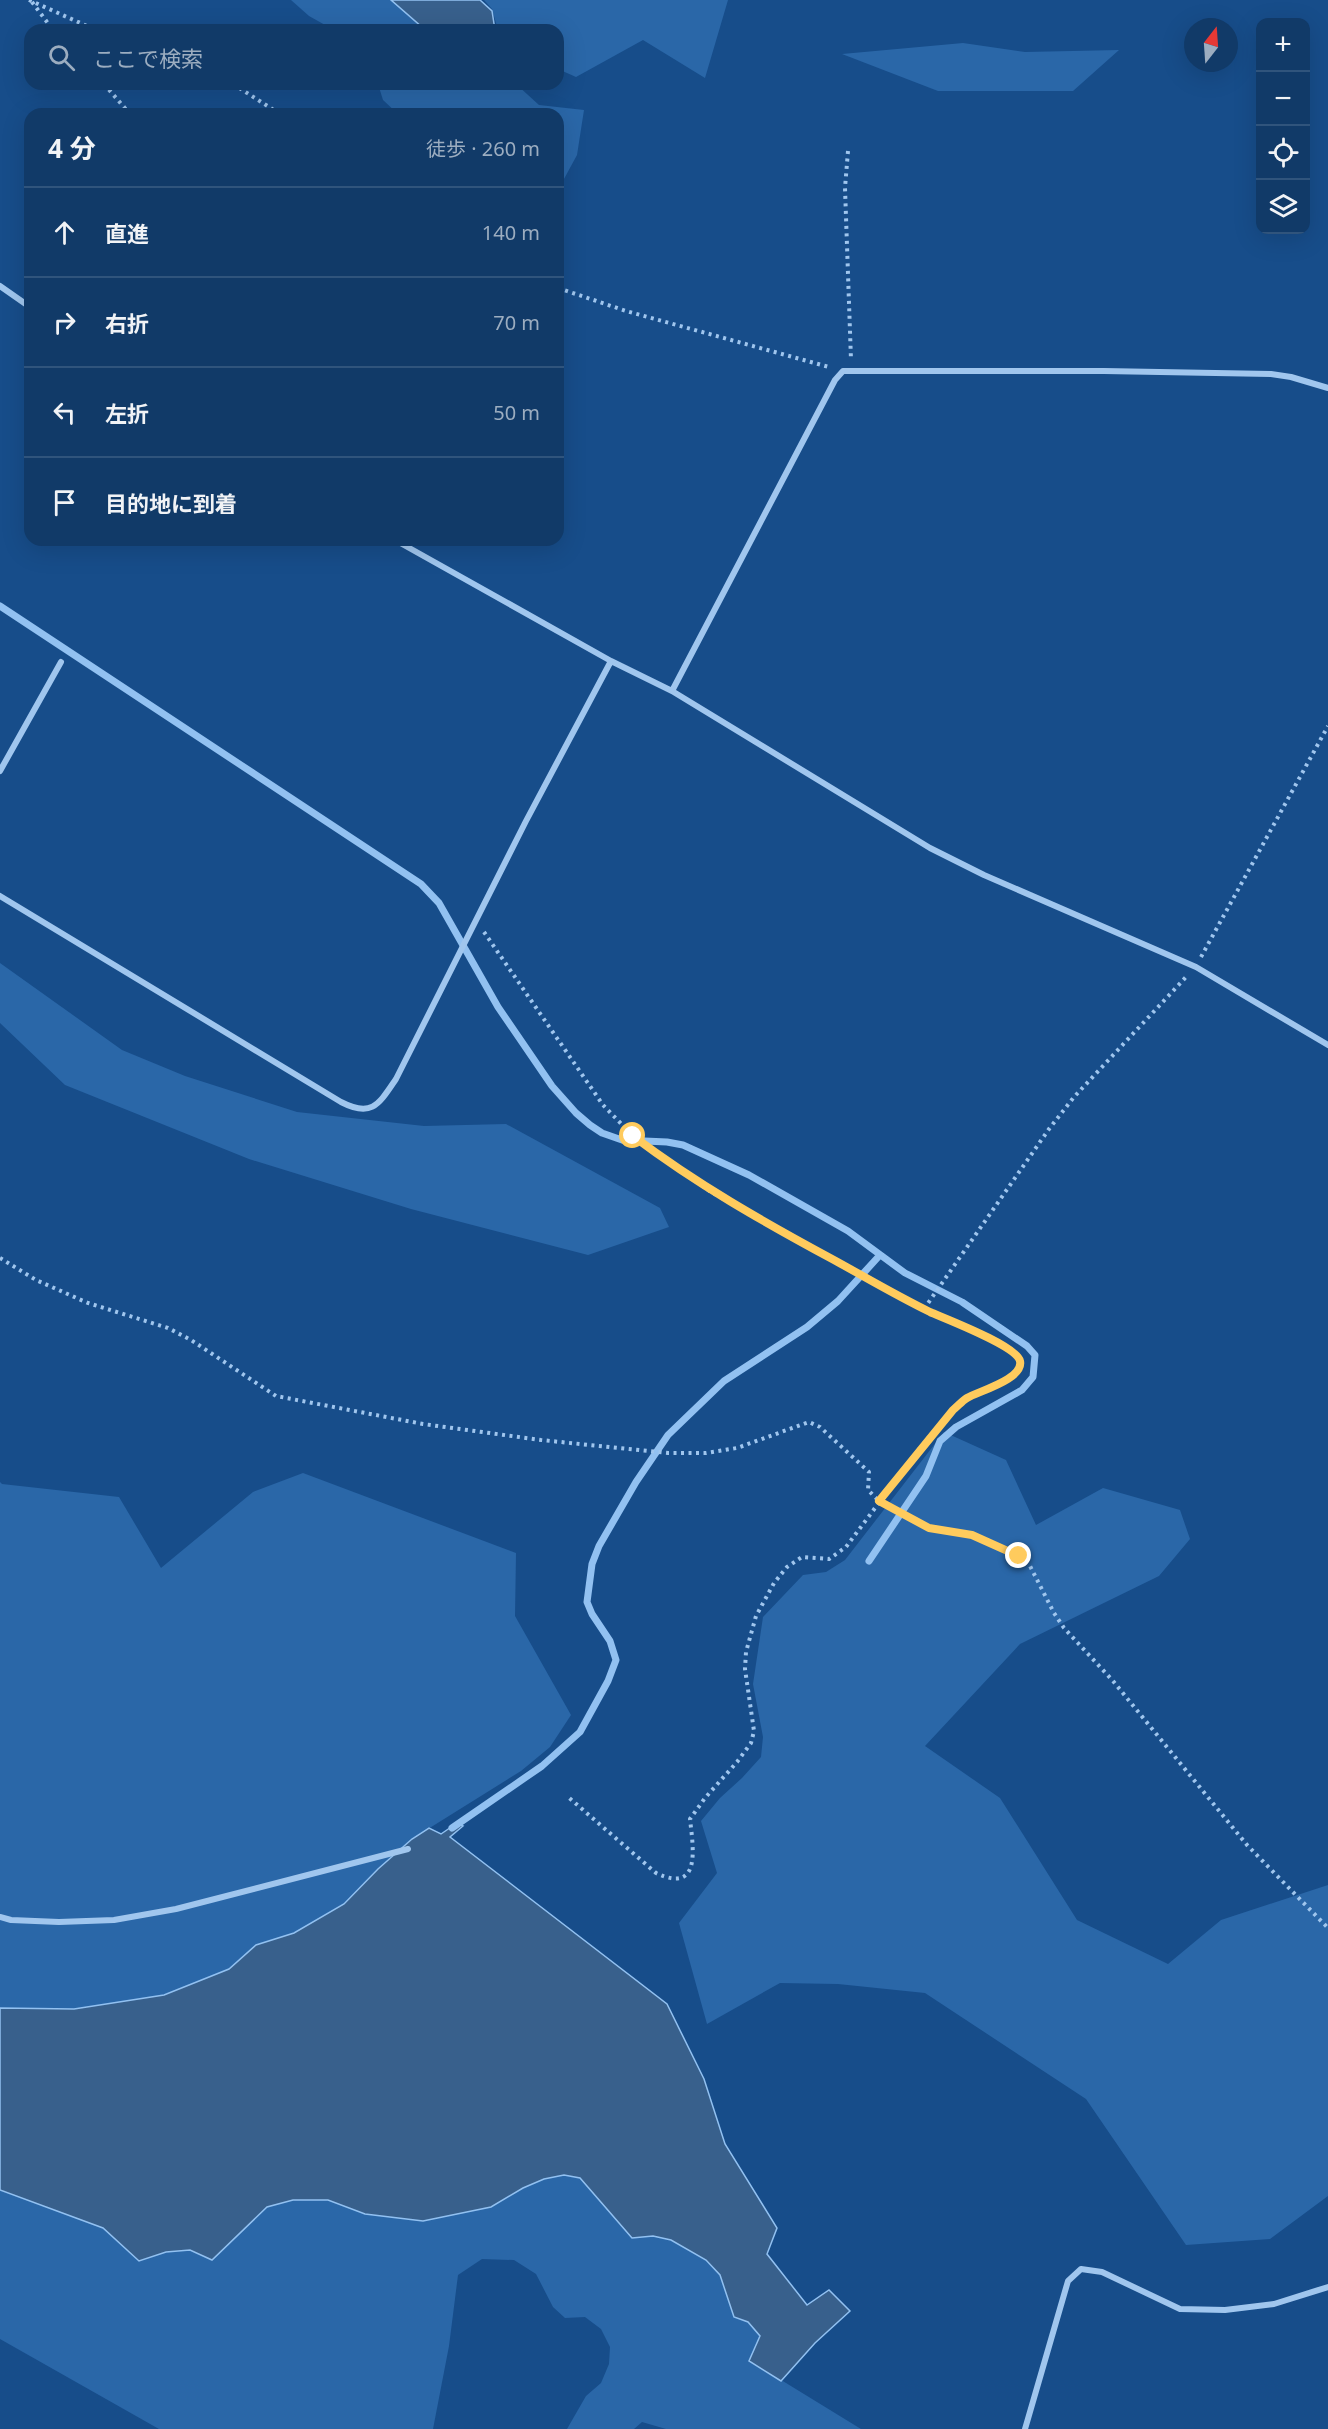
<!DOCTYPE html>
<html lang="ja">
<meta charset="utf-8">
<style>
:root{--surface:#113a68;--page:#1e4571;--text:#f1f3f6;--muted:#9cadc0;--line:#30547c}
body{margin:0;font-family:"Noto Sans","Noto Sans JP",sans-serif;background:var(--page);color:var(--text)}
.controls{position:absolute;right:18px;top:18px;display:grid;overflow:hidden;border-radius:12px;box-shadow:0 6px 24px #0002}
.controls button{width:54px;height:54px;display:grid;place-items:center;padding:0;border:0;border-bottom:2px solid var(--line);background:var(--surface);color:var(--text);font:30px sans-serif}
.compass{position:absolute;left:1184px;top:18px;width:54px;height:54px;border-radius:50%;background:var(--surface);box-shadow:0 6px 24px #0002;rotate:17deg}
.stop{position:absolute;width:18px;height:18px;margin:-14px;border:4px solid #ffcb5d;border-radius:50%;background:#fff}
.stop.end{background:#ffcb5d;border-color:#fff;box-shadow:0 2px 6px #0008}
.list{margin:0;padding:0;list-style:none}
h2{display:flex;justify-content:space-between;align-items:center;height:78px;margin:0;padding:0 24px;font-size:26px}
h2 small{font-size:20px;font-weight:400;color:var(--muted)}
.list li{display:grid;grid-template-columns:39px 1fr auto;gap:18px;align-items:center;box-sizing:border-box;height:90px;padding:0 24px;border-top:2px solid var(--line)}
.list b{display:block;font-size:22px;white-space:nowrap}
.list em{font-size:20px;font-style:normal;color:var(--muted)}
.icon{flex:none;width:33px;height:33px;fill:none;stroke:currentColor;stroke-width:2;stroke-linecap:round;stroke-linejoin:round}
.map{position:relative;flex:none;width:1328px;height:2429px;overflow:hidden}
.search{position:absolute;background:var(--surface);box-shadow:0 6px 24px #0002;left:24px;top:24px;width:540px;height:66px;display:flex;align-items:center;gap:15px;box-sizing:border-box;padding:0 21px;border-radius:18px;color:var(--muted);font-size:22px}
.panel{position:absolute;background:var(--surface);box-shadow:0 6px 24px #0002;left:24px;top:108px;width:540px;height:438px;border-radius:18px}
.map>svg:first-child{display:block}
.green{fill:#2a67a8}
.water{fill:#38608c;stroke:#92c1f1;stroke-width:1.5}
.lines{fill:none;stroke-linecap:round;stroke-linejoin:round}
.stream{stroke:#92c1f1;stroke-width:7}
.path{stroke:#a0c6ee;stroke-width:4;stroke-dasharray:3 4.5;stroke-linecap:butt}
.street{stroke:#a0c6ee;stroke-width:6}
.route{stroke:#ffcb5d;stroke-width:8}
</style>
<div class="map">
<svg width="1328" height="2429" viewBox="0 0 1328 2429">
<rect width="100%" height="100%" fill="#174d8a"/>
<!-- green -->
<path class="green" d="M291 0H396L433 30H334L309 16Z
M484 0H728L705 78 643 40 576 77 558 69V30H498L492 9Z
M963 43 1025 52 1119 50 1073 91H938L842 54Z
M378 84H516L539 105 584 110 577 155 558 190V114H398L383 100Z
M0 963 122 1050 185 1076 297 1112 424 1126 506 1124 660 1208 669 1227 588 1255 411 1209 249 1159 65 1085 0 1023Z
M944 1432 1006 1460 1036 1525 1103 1488 1180 1510 1190 1539 1159 1576 1020 1644 925 1746 1000 1798 1077 1920 1168 1964 1221 1920 1328 1885V2196L1270 2239 1186 2245 1086 2099 925 1993 838 1984 780 1983 707 2024 679 1923 717 1873 701 1821 720 1798 742 1778 761 1757 763 1737 753 1684 763 1617 803 1575 826 1572 845 1560Z
M303 1473 516 1553 515 1616 571 1715 550 1747 521 1771 412 1839 378 1869 344 1904 294 1933 256 1945 229 1969 164 1995 74 2009 0 2008V1482L2 1484 119 1497 161 1568 253 1492Z
M564 2175 580 2178 632 2238 653 2236 671 2240 706 2260 720 2275 734 2317 748 2322 760 2336 750 2361 861 2429H666L642 2422 634 2429H567L586 2396 601 2383 609 2364 610 2347 601 2329 585 2317 565 2318 553 2307 536 2274 514 2260 482 2259 458 2275 449 2346 433 2429H159L0 2339V2190L103 2228 139 2261 166 2252 190 2250 212 2260 267 2207 293 2200H328L365 2214 491 2207 523 2188 544 2179Z"/>
<!-- water -->
<path class="water" d="M391 0H480L492 11 495 30H429L422 27Z
M457 1823 463 1826 450 1837 667 2004 704 2079 725 2144 777 2228 767 2254 807 2305 829 2290 850 2311 815 2343 781 2381 749 2361 760 2336 748 2322 734 2317 720 2275 706 2260 671 2240 653 2236 632 2238 580 2178 564 2175 544 2179 523 2188 491 2207 423 2221 365 2214 328 2200H293L267 2207 212 2260 190 2250 166 2252 139 2261 103 2228 0 2190V2008L74 2009 164 1995 229 1969 256 1945 294 1933 344 1904 378 1869 412 1839 429 1828 441 1834Z"/>
<g class="lines">
<!-- stream -->
<path class="stream" d="M0 606 421 884 439 903 498 1007 552 1086 576 1113 590 1125 602 1133 622 1140 667 1142 683 1145 749 1175 848 1231 905 1273 962 1302 1027 1346 1035 1355 1033 1377 1022 1390 956 1427 940 1441 926 1476 869 1561
M452 1828 542 1766 580 1732 608 1681 616 1660 610 1641 592 1614 587 1602 592 1564 599 1546 636 1482 668 1435 724 1381 807 1327 838 1301 880 1255"/>
<!-- path -->
<path class="path" d="M29 0 96 30
M32 2 53 30
M104 84 130 114
M233 84 280 114
M848 151 845 188 851 360
M558 288 626 311 829 367
M484 932 603 1105 633 1136 711 1192 924 1309 1004 1346 1017 1355 1020 1362V1367L1011 1377 966 1399 946 1417 916 1453 846 1547 829 1559 802 1557 787 1567 774 1583 756 1616 746 1652 745 1669 754 1731 751 1743 737 1762 705 1798 690 1819C693 1847 702 1895 656 1873L567 1796
M1201 957 1328 726
M0 1258 36 1280 88 1303 168 1328 191 1340 276 1396 423 1424 541 1440 668 1453H706L737 1448 809 1422 820 1427 869 1472 868 1490 879 1501 929 1528 972 1535 1019 1556 1029 1564 1054 1613 1064 1628 1113 1681 1247 1845 1328 1928
M924 1309 1049 1129 1074 1097 1186 977"/>
<!-- street -->
<path class="street" d="M0 286 30 307
M395 540 611 661 672 691 930 848 984 875 1196 967 1328 1045
M672 691 835 380 843 371H1104L1271 374 1291 377 1328 388
M0 771 61 662
M0 896 341 1102C372 1118 379 1104 396 1079L526 821 611 661
M0 1917 11 1920 59 1922 114 1920 176 1909 408 1849
M1025 2429 1068 2281 1081 2269 1102 2272 1180 2309 1225 2310 1274 2304 1328 2287"/>
</g>
<g class="lines">
<!-- route -->
<path class="route" d="M633 1136C698 1185 762 1221 834 1260 865 1277 897 1296 930 1312 946 1319 1017 1346 1020 1361 1024 1379 979 1391 967 1398 962 1401 958 1406 953 1410L879 1501 929 1528 972 1535 1019 1556"/>
</g>
</svg>
<div class="controls">
<button>+</button>
<button>−</button>
<button><svg class="icon" aria-label="locate" viewBox="0 0 24 24"><circle cx="12" cy="12" r="6"/><path d="M12 2v4M12 18v4M2 12h4M18 12h4"/></svg></button>
<button><svg class="icon" aria-label="layers" viewBox="0 0 24 24"><path d="M12 4l9 5-9 5-9-5zM3 14l9 5 9-5"/></svg></button>
</div>
<svg class="compass" viewBox="-18 -18 36 36"><path d="M0-13l5 13h-10z" fill="#e53935"/><path d="M0 13l5-13h-10z" fill="#9cadc0"/></svg>
<div class="stop" style="left:633px;top:1136px"></div>
<div class="stop end" style="left:1019px;top:1556px"></div>
<div class="search"><svg class="icon" aria-label="search" viewBox="0 0 24 24"><circle cx="10" cy="10" r="6"/><path d="M15 15l6 6"/></svg>ここで検索</div>
<section class="panel">
<h2>4 分<small>徒歩 · 260 m</small></h2>
<ul class="list">
<li><svg class="icon" aria-label="ahead" viewBox="0 0 24 24"><path d="M12 20V5M6 11l6-6 6 6"/></svg><div><b>直進</b></div><em>140 m</em></li>
<li><svg class="icon" aria-label="right" viewBox="0 0 24 24"><path d="M7 20v-9h11M14 6l5 5-5 5"/></svg><div><b>右折</b></div><em>70 m</em></li>
<li><svg class="icon" aria-label="left" viewBox="0 0 24 24"><path d="M17 20v-9H6M10 6l-5 5 5 5"/></svg><div><b>左折</b></div><em>50 m</em></li>
<li><svg class="icon" aria-label="arrive" viewBox="0 0 24 24"><path d="M6 21V4h12l-3 4 3 4H6"/></svg><div><b>目的地に到着</b></div></li>
</ul>
</section>
</div>
